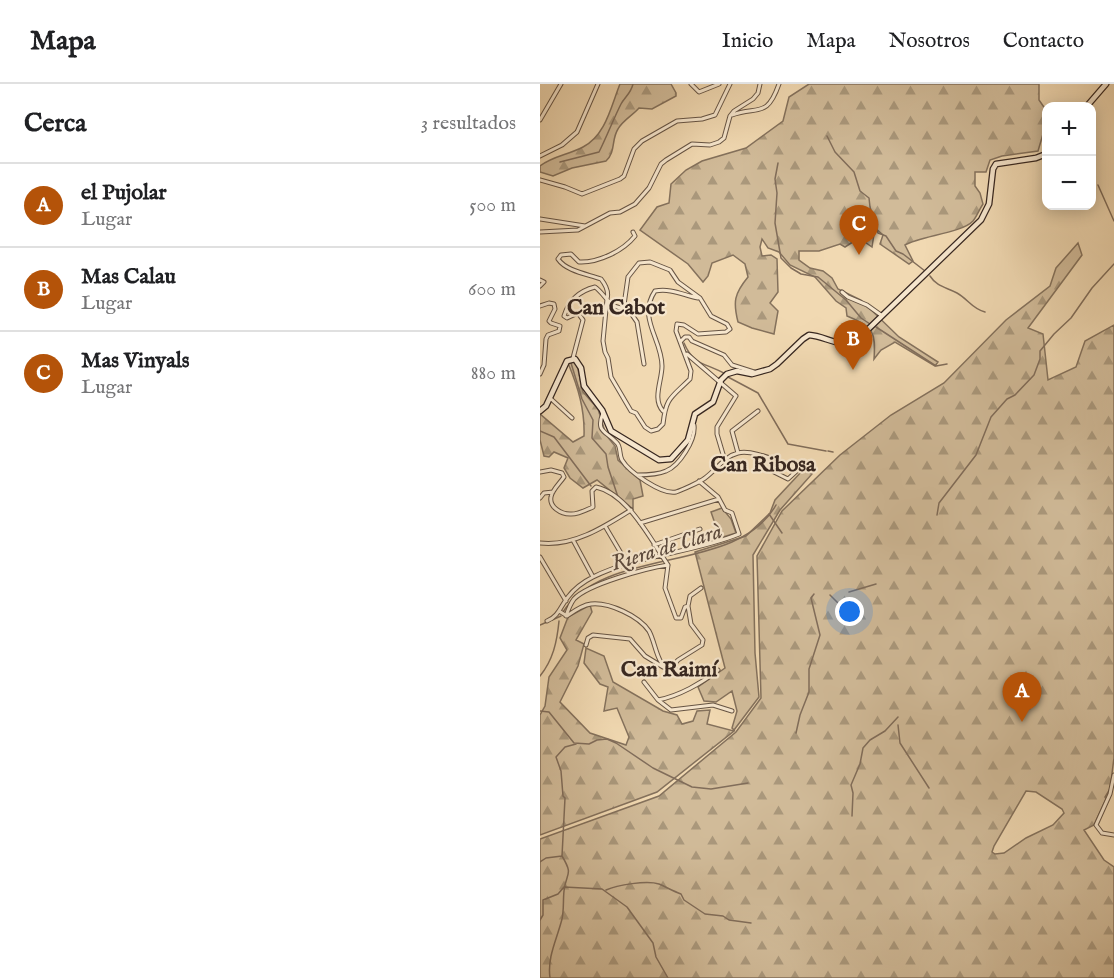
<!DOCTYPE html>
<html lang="es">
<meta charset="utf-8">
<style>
:root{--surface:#fff;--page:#f2f2f2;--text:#202124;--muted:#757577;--line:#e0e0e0;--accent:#b45309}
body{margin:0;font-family:"IM FELL English",serif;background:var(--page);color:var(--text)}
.controls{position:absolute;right:18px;top:18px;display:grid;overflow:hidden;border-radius:12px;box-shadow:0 3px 15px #0003}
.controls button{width:54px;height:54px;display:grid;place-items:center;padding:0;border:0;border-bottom:2px solid var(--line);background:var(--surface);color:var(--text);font:30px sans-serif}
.you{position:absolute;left:310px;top:528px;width:21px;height:21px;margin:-15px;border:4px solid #fff;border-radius:50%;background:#1a73e8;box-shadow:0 0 0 9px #1a73e833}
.badge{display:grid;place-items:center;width:39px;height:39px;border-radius:50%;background:var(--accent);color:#fff;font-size:20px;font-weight:700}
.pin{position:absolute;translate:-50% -50px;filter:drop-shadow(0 2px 3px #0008)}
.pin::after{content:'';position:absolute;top:32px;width:21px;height:18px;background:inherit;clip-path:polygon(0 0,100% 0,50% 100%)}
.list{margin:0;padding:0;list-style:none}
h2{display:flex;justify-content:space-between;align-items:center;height:78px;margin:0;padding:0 24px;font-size:26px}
h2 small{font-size:20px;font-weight:400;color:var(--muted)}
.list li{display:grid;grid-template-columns:39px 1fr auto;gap:18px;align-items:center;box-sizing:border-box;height:84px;padding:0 24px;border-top:2px solid var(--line)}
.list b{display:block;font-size:22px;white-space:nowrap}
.list p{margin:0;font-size:20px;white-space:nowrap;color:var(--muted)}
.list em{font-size:20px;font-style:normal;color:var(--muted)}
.map{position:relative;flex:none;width:574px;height:894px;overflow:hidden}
header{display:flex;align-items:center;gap:36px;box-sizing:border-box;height:84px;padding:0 30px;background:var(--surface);border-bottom:2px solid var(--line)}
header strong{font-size:28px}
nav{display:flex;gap:33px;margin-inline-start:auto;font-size:21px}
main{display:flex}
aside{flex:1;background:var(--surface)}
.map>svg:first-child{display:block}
.forest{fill:url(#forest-firs);stroke:#84715c;stroke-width:1.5;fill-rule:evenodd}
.garden{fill:#d1bb99;stroke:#84715c;stroke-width:1.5}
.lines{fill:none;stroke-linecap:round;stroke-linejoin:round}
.stream{stroke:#816d5a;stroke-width:1.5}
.street-casing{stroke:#665444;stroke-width:5}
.secondary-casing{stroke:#372720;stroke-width:7}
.street{stroke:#f6e6cd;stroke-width:3}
.secondary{stroke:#f6e6cd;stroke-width:4.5}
.labels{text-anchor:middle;stroke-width:4.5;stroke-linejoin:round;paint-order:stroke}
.neighbourhood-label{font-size:22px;font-weight:bold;fill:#372720;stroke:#f6e6cd}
.water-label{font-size:22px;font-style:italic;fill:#5c4a3d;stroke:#f6e6cd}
</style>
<header>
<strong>Mapa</strong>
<nav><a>Inicio</a><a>Mapa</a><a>Nosotros</a><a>Contacto</a></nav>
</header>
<main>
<aside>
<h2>Cerca<small>3 resultados</small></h2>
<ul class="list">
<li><span class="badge">A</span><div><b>el Pujolar</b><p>Lugar</p></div><em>500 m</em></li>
<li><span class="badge">B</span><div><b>Mas Calau</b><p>Lugar</p></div><em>600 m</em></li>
<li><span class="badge">C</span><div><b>Mas Vinyals</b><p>Lugar</p></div><em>880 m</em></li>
</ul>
</aside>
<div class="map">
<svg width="574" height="894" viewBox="0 0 574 894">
<defs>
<pattern id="forest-firs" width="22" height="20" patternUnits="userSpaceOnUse" patternTransform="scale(1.5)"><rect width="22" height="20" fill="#d1bb99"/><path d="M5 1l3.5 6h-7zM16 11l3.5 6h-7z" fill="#aa987c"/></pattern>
</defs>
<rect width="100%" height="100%" fill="#f1d9b2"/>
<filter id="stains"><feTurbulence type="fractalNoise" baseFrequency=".00333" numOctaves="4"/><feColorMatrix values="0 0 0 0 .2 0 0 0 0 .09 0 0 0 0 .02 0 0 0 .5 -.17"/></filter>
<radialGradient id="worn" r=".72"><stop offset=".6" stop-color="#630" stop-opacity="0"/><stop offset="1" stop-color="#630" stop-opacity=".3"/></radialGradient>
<!-- forest -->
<path class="forest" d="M80 0H131L136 9V12L112 25 99 24C92 32 83 36 78 45 71 56 76 68 66 77L32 84 13 92 0 88V82C13 72 28 71 43 63 66 51 71 22 80 0Z
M269 0H499V16L506 26V40L498 67 462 72 450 76 446 88H435V102L440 109 443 120C439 126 437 132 433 137 422 149 380 152 365 161L373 177 369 180 340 160 343 151 335 144 332 163 319 154 305 163 300 160 279 167H259V176L270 184 283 187 292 194 298 205 321 216 359 253 398 278 395 282 355 258 341 266 334 275C336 247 333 243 307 232L306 224 296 217 275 193 250 181 239 168 228 164 222 155 220 163 222 172 231 171 237 175 238 208 230 219 238 227 234 250 212 244 198 238C193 218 194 210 208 193L205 180 193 171 172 179 168 192 163 198 148 180 100 146 117 123 129 119 131 100 146 86 162 77 206 64 243 37 249 13Z
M538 159 542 171 488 244 503 250 508 296 536 283 545 257 574 241V674L570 705 565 713 566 715 554 741 544 746 564 776 574 783V894H0V755L119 712 196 648 221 614 217 472 242 427 300 371 351 331 404 299 466 236 510 202 516 184ZM486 707 496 708 522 725 524 729 513 741 486 754 464 769 455 770 452 768 454 762Z
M32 276 37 281 43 308 58 325 66 351 75 362 78 376 100 396 103 412 93 415V425L57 396 43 404 30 394 24 384 28 374 14 368 9 373 4 372 0 356V330L33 358 44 352C45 326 38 303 28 279Z
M262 387 272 390 240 426 213 471 215 569 219 613 194 646 192 644 197 627 192 607 176 618 164 617 158 603 185 584 155 468 206 452 230 429 235 416Z
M50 521 52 528 36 556 44 560 38 582 20 618 50 649 86 661 89 653 77 624 64 627 68 603 60 600 44 579 46 564 64 572 73 598 123 627 137 631 142 640 153 637 157 627 170 626 167 640 194 647 117 708 0 751V631L5 622 9 593 27 566 20 554 28 533Z"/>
<!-- garden -->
<path class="garden" d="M182 424 191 435 196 449 180 454 171 428Z"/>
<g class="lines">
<!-- stream -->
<path class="stream" d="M287 52 295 68 314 88 320 107 329 114 330 123 338 149 346 152 356 167 363 170 385 187
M20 78 59 68C67 52 73 36 81 20 85 13 91 9 93 0
M238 79 235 95 237 109 235 139 241 174 251 184 261 190 278 193 306 216 321 234 330 240
M558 101 574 137
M390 192C397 203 406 203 417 209 428 215 432 225 445 228
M336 243 396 282 407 280
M144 259C154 283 168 279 185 290
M31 279 42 315 53 336 52 354 66 370 68 383 78 413
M188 293 218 309 248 360 286 367
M0 347 14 353 51 402
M288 367 293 368
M229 430 242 449
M397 431 399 419 436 371 451 333 467 315 475 311 494 291 500 275V267L514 250 531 234 552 204 574 180
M309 508 336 500
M290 511 301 522 309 537
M23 528C66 461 197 491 236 421
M12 536 21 532
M0 541 7 538
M0 592C13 576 17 558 19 537
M0 627 9 628 34 659 49 660 57 656 67 655 76 659 113 684 152 703 171 705 208 699
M358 641 360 659 389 704
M256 649 260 631 269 608V585L280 551 271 514 274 510
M312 732 313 709 311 701 320 680 323 664 330 656 345 647 358 633
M0 778 6 774 22 772 25 714 23 712 21 687 16 673 25 663 36 660
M66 806C77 801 107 796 119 800 126 803 133 807 141 810L144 816 165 830 183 832 189 836 211 839
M0 836 3 831V816L18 810 24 803 62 805 87 823 113 859 116 873 128 894
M10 894C7 873 17 855 22 835 24 826 23 816 24 807 26 788 34 792 22 772"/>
<!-- street casing -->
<g class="street-casing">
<path id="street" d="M151 0 159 8 179 0
M192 31C219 22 227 34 239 0
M0 36 21 0
M0 72 22 61 37 48 58 0
M0 96 25 103 42 110 80 95 84 92 94 65 102 57 137 37 162 35 175 31 190 0
M0 135 45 142
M0 148 38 146 70 129 80 128 95 120 109 104 121 80 126 76 152 60 170 61 179 58 184 54 190 32 194 27 213 15 218 9 220 0
M0 196 4 198 0 202
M302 208 308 213 327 221 341 231
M84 219 97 238 104 280
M0 222 9 219 14 220 15 225 9 237 11 239 20 242 19 247 8 251 6 255 4 281 0 290
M141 257 145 253H149L152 257 184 271 192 281 214 288
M147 270 196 312 177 343V350L185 377
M33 274 43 236 38 229 27 234 24 232C29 216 39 207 55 203 64 209 69 223 81 224L84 221 88 193 99 179 110 178 130 186 138 198 160 214 171 232 187 240 190 245 186 248 158 250 144 241 137 240 136 247 151 287 150 295C131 314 126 313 123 340L118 345 111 347 105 343 96 329 91 327 71 293 68 274 65 268 63 257 67 215C69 208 65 200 61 195 47 190 26 187 18 175L21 171 31 170 39 178C58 179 83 167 95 152L93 148
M10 314 32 334
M123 327C112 315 122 297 122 282 122 255 97 234 115 207 131 204 143 211 158 214
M63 329C55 349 67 347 77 359 81 363 79 371 82 376 89 388 122 411 136 408 142 406 160 398 165 394 176 386 185 372 198 369 214 365 243 380 260 384
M198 369 192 347 218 327
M0 388 11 386 22 389 24 393C20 399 12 406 11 413 9 423 21 430 30 430 37 431 46 426 53 423L52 407 56 403C88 410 111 456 128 481
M234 388 248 395 260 384
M97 391C106 391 117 391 126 387 139 382 156 356 154 341
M0 414 4 409 13 408
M100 439 179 415
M65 442 88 481
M33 456 53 493
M0 459C33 463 64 443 91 426
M114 461 160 445
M0 473 26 517
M128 481 125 504 136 534H141L145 523 148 522
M19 527 27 532C34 527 42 521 51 520 69 518 99 532 109 547 116 560 116 578 129 587
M26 532C28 526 31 519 34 515 48 500 107 484 128 481
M7 537C19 532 20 523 28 513 34 505 43 498 53 493 97 471 153 469 199 450L192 429 185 426 178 413 159 397
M46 561 48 554 53 551 90 555 105 572 123 583
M129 587 138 576 162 561 163 556 151 540 148 522 150 512 161 504
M104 598 118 616 131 626 173 621 192 627
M118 616C139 612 162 599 178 586L160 583 129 587
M574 691 570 710 556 741 562 749 574 751"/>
</g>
<!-- secondary casing -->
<g class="secondary-casing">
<path id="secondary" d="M547 22 566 0
M0 327 6 322 27 277 35 275 41 284 44 302 62 326 71 347 119 376 131 375 148 356 155 330 173 318 181 296 187 290 197 287 212 290 230 285 237 280 263 255 269 251C287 252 300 266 318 255L441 136 449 120 453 85 456 80 496 74 506 70"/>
</g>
<!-- street -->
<use href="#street" class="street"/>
<!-- secondary -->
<use href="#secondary" class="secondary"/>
</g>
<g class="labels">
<!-- neighbourhood labels -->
<g class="neighbourhood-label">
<text x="76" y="230">Can Cabot</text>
<text x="223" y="387">Can Ribosa</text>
<text x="129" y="592">Can Raimí</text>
</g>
<!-- water labels -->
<g class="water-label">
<text transform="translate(126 462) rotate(-17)" y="8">Riera de Clarà</text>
</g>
</g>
<rect width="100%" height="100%" filter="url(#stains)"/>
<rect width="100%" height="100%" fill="url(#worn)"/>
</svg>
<div class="controls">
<button>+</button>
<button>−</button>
</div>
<div class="you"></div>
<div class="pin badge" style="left:482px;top:638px">A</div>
<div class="pin badge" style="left:313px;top:286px">B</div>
<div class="pin badge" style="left:319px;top:171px">C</div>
</div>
</main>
